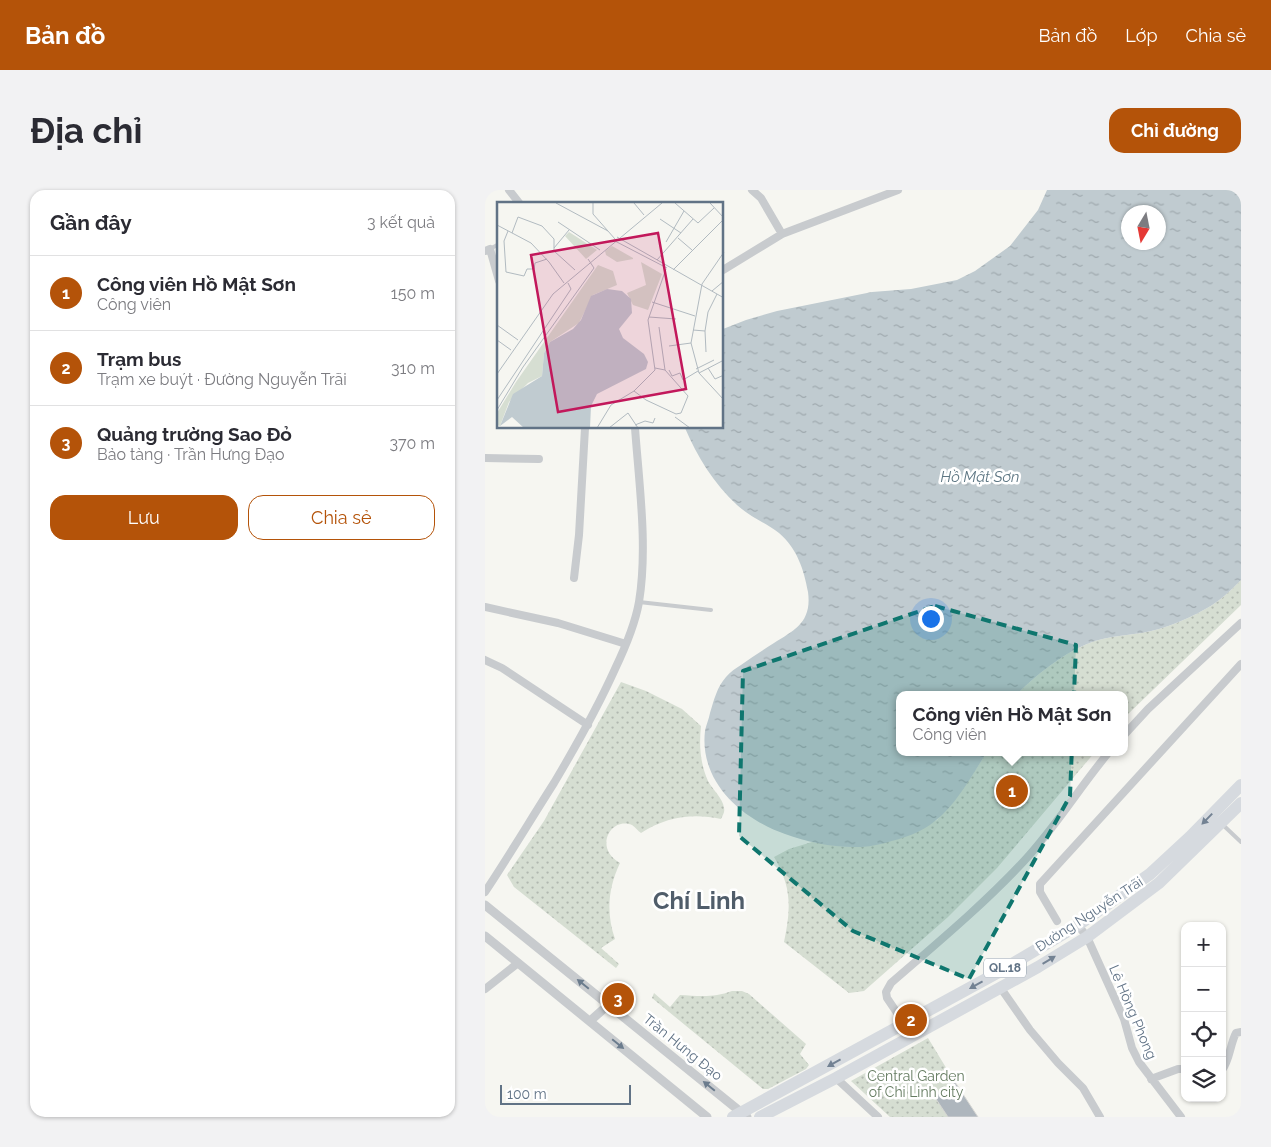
<!DOCTYPE html>
<html lang="vi">
<meta charset="utf-8">
<style>
:root{--surface:#fff;--page:#f2f2f3;--text:#2b2b33;--muted:#7c7c81;--line:#e1e1e2;--accent:#b45309}
body{margin:0;font-family:Raleway,sans-serif;background:var(--page);color:var(--text)}
.controls{position:absolute;right:15px;bottom:15px;display:grid;overflow:hidden;border-radius:10px;box-shadow:0 1px 4px #0004}
.controls button{width:45px;height:45px;display:grid;place-items:center;padding:0;border:0;border-bottom:1px solid var(--line);background:var(--surface);color:var(--text);font:25px sans-serif}
.compass{position:absolute;left:636px;top:15px;width:45px;height:45px;border-radius:50%;background:var(--surface);box-shadow:0 1px 4px #0004;rotate:190deg}
.scale{position:absolute;left:15px;bottom:12px;width:131px;box-sizing:border-box;padding-left:5px;border:2px solid #617386;border-top:0;font-size:14px;line-height:18px;white-space:nowrap;color:#617386;-webkit-text-stroke:4px #fff;paint-order:stroke}
.you{position:absolute;left:445px;top:428px;width:18px;height:18px;margin:-12px;border:4px solid #fff;border-radius:50%;background:#1a73e8;box-shadow:0 0 0 8px #1a73e833}
.badge{display:grid;place-items:center;width:32px;height:32px;border-radius:50%;background:var(--accent);color:#fff;font-size:16px;font-weight:700}
.pin{position:absolute;translate:-50% -50%;border:2px solid #fff;box-shadow:0 1px 5px #0006}
.popup{position:absolute;left:411px;top:501px;width:232px;height:65px;box-sizing:border-box;display:grid;place-content:center;border-radius:10px;background:var(--surface);filter:drop-shadow(0 1px 4px #0005);font-size:16px;white-space:nowrap;color:var(--muted)}
.popup b{font-size:19px;color:var(--text)}
.popup::after{content:'';position:absolute;left:50%;top:100%;margin-left:-10px;border:10px solid transparent;border-top-color:var(--surface)}
.list{margin:0;padding:0;list-style:none}
h2{display:flex;justify-content:space-between;align-items:center;height:65px;margin:0;padding:0 20px;font-size:21px}
h2 small{font-size:16px;font-weight:400;color:var(--muted)}
.list li{display:grid;grid-template-columns:32px 1fr auto;gap:15px;align-items:center;box-sizing:border-box;height:75px;padding:0 20px;border-top:1px solid var(--line)}
.list b{display:block;font-size:19px;white-space:nowrap}
.list p{margin:0;font-size:16px;white-space:nowrap;color:var(--muted)}
.list em{font-size:16px;font-style:normal;color:var(--muted)}
.actions{display:flex;gap:10px;padding:15px 20px}
.actions a{flex:1;padding:11px 0;border:1px solid var(--accent);border-radius:15px;text-align:center;font-size:18px;color:var(--accent)}
.actions .main{background:var(--accent);color:#fff}
.icon{flex:none;width:28px;height:28px;fill:none;stroke:currentColor;stroke-width:2;stroke-linecap:round;stroke-linejoin:round}
.map{position:relative;flex:none;width:756px;height:927px;overflow:hidden;border-radius:15px}
header{display:flex;align-items:center;gap:30px;box-sizing:border-box;height:70px;padding:0 25px;background:var(--accent);color:#fff}
header strong{font-size:24px}
nav{display:flex;gap:28px;margin-inline-start:auto;font-size:18px}
.intro{display:flex;align-items:center;justify-content:space-between;box-sizing:border-box;height:120px;padding:0 30px}
h1{margin:0;font-size:35px}
.button{padding:12px 22px;border-radius:15px;background:var(--accent);color:#fff;font-size:18px;font-weight:700}
main{display:flex;gap:30px;padding:0 30px}
aside{flex:1;background:var(--surface);border-radius:15px;box-shadow:0 1px 4px #0004}
.map>svg:first-child{display:block}
.park{fill:url(#park-dots)}
.water{fill:url(#water-ripples);fill-rule:evenodd}
.building{fill:#aeb6bd;stroke:#d7d7d4}
.lines{fill:none;stroke-linecap:round;stroke-linejoin:round}
.service{stroke:#c8cbce;stroke-width:4}
.minor{stroke:#c8cbce;stroke-width:8}
.tertiary{stroke:#c8cbce;stroke-width:9}
.trunk{stroke:#d6dadf;stroke-width:12}
.oneway{fill:#738293}
.oneway2{fill:#6b7c8d}
.marked{fill:#0f766e;fill-opacity:0.2;stroke:#0f766e;stroke-width:4;stroke-dasharray:10 6;stroke-linejoin:round}
.labels{text-anchor:middle;stroke-width:5;stroke-linejoin:round;paint-order:stroke}
.shield{fill:#fff;stroke:#909daa;stroke-width:1}
.shield-label{font-size:12px;font-weight:bold;fill:#617386}
.street-label{font-size:14px;fill:#617386;stroke:#fff}
.park-label{font-size:14px;fill:#657c61;stroke:#fff}
.water-label{font-size:15px;font-style:italic;fill:#5d7683;stroke:#fff}
.town-label{font-size:24px;font-weight:bold;fill:#505d6a;stroke:#fff}
.inset-road{fill:none;stroke:#b1bac0;stroke-width:1}
.view{fill:#c2185b;fill-opacity:0.15;stroke:#c2185b;stroke-width:2.5}
.inset-edge{fill:none;stroke:#617386;stroke-width:2.5}
</style>
<header>
<strong>Bản đồ</strong>
<nav><a>Bản đồ</a><a>Lớp</a><a>Chia sẻ</a></nav>
</header>
<div class="intro"><h1>Địa chỉ</h1><a class="button">Chỉ đường</a></div>
<main>
<aside>
<h2>Gần đây<small>3 kết quả</small></h2>
<ul class="list">
<li><span class="badge">1</span><div><b>Công viên Hồ Mật Sơn</b><p>Công viên</p></div><em>150 m</em></li>
<li><span class="badge">2</span><div><b>Trạm bus</b><p>Trạm xe buýt · Đường Nguyễn Trãi</p></div><em>310 m</em></li>
<li><span class="badge">3</span><div><b>Quảng trường Sao Đỏ</b><p>Bảo tàng · Trần Hưng Đạo</p></div><em>370 m</em></li>
</ul>
<div class="actions"><a class="main">Lưu</a><a>Chia sẻ</a></div>
</aside>
<div class="map">
<svg width="756" height="927" viewBox="0 0 756 927">
<defs>
<pattern id="park-dots" width="8" height="8" patternUnits="userSpaceOnUse" patternTransform="scale(1.25)"><rect width="8" height="8" fill="#d6ded2"/><path d="M2 2h.1M6 6h.1" fill="none" stroke="#b1b8b0" stroke-width="1.8" stroke-linecap="round"/></pattern>
<pattern id="water-ripples" width="26" height="14" patternUnits="userSpaceOnUse" patternTransform="scale(1.25)"><rect width="26" height="14" fill="#c0cbd0"/><path d="M2 4q2-2 4 0t4 0M15 11q2-2 4 0t4 0" fill="none" stroke="#9fa9ae"/></pattern>
</defs>
<rect width="100%" height="100%" fill="#f6f6f1"/>
<!-- park -->
<path class="park" d="M756 390V415L640 527V505H531C551 485 576 465 602 454 625 444 651 446 674 439 692 434 718 422 733 411 741 405 749 397 756 390Z
M136 492 161 501 197 519 216 536C214 555 215 573 223 591 227 599 238 608 239 618 240 622 238 625 236 629 207 623 181 627 156 643 153 641 150 637 147 635 126 626 108 658 135 673 123 698 121 723 130 749L116 758 134 774 131 778 29 697 22 685 59 631Z
M502 562H610L512 678 463 727 379 801 364 803 299 752C306 719 307 697 289 667L304 659 327 652 353 656 374 657 452 630 482 593Z
M247 801H257L264 804 321 854 315 864 324 875 321 879 283 899H278L167 808 169 803 185 817 195 805C213 806 229 808 247 801Z
M443 848 491 927H405L366 891Z"/>
<!-- water -->
<path class="water" d="M562 0H756V390C749 397 741 405 733 411 718 422 692 434 674 439 651 446 625 444 602 454 576 465 551 485 531 505H414V562H502C487 585 472 614 450 631 436 643 418 648 400 653 368 662 331 655 300 644 257 629 214 592 220 541 221 535 224 529 225 523 229 510 232 497 241 487 245 482 251 478 256 475 267 467 278 460 289 453 310 440 327 432 323 402 319 380 312 358 294 343 281 333 265 327 252 315 229 294 212 266 200 238H238V139L261 130 292 121 387 102 426 99 472 90 490 81 525 56 553 20ZM644 22H674V52H644Z"/>
<!-- building -->
<path class="building" d="M470 892 493 927H463L449 906Z"/>
<g class="lines">
<!-- service -->
<path class="service" d="M5 59 14 54
M154 412 226 420
M738 635 756 652"/>
<!-- minor -->
<path class="minor" d="M24 0 35 14
M267 0 276 8 297 44
M0 61 5 59 14 91
M238 80 297 44 413 0
M0 268 54 269
M89 388 94 345 100 238
M0 417 73 433 141 454
M0 470 17 478 103 535
M640 544 663 519 756 433
M0 702C24 666 46 629 69 593 91 556 112 519 130 479 140 458 150 435 154 412 163 357 154 293 150 238
M572 731 555 702V694L756 474
M593 735 602 747 639 829 647 858 654 872 696 927
M515 797 545 840 573 873 598 898 615 927
M0 799 33 773
M427 845 402 808 401 802 406 793C451 754 498 715 539 671 570 638 594 598 624 562
M737 880C745 870 745 854 751 843L756 842
M351 888 393 927
M666 889 693 879H700"/>
<!-- tertiary -->
<path class="tertiary" d="M0 715 262 927
M0 746 222 927
M105 831 123 815"/>
<!-- trunk -->
<path class="trunk" d="M248 927 512 783 593 735 665 684 705 647 756 595
M275 927 351 888 553 777 602 747 674 693 756 613"/>
</g>
<!-- one-way arrows -->
<defs><path id="oneway-solid" d="M-6-.8H1V-3.2L6.5 0L1 3.2V.8H-6Z" transform="scale(1.25)"/></defs>
<g class="oneway">
<use href="#oneway-solid" transform="translate(722 629) rotate(134)"/>
<use href="#oneway-solid" transform="translate(564 770) rotate(-31)"/>
<use href="#oneway-solid" transform="translate(491 795) rotate(151)"/>
<use href="#oneway-solid" transform="translate(349 873) rotate(151)"/>
</g>
<g class="oneway2">
<use href="#oneway-solid" transform="translate(98 794) rotate(-141)"/>
<use href="#oneway-solid" transform="translate(133 854) rotate(39)"/>
<use href="#oneway-solid" transform="translate(224 896) rotate(-141)"/>
</g>
<!-- marked area -->
<path class="marked" d="M450 416 591 455 585 606 484 789 368 741 254 646 258 481Z"/>
<g class="labels">
<!-- shield labels -->
<rect class="shield" x="499" y="768.5" width="42" height="19" rx="4"/>
<g class="shield-label">
<text x="520" y="782">QL.18</text>
</g>
<!-- street labels -->
<g class="street-label">
<text transform="translate(604 724) rotate(-33)" y="5">Đường Nguyễn Trãi</text>
<text transform="translate(648 822) rotate(67)" y="5">Lê Hồng Phong</text>
<text transform="translate(198 857) rotate(39)" y="5">Trần Hưng Đạo</text>
</g>
<!-- park labels -->
<g class="park-label">
<text x="431" y="891">Central Garden<tspan x="431" dy="16">of Chi Linh city</tspan></text>
</g>
<!-- water labels -->
<g class="water-label">
<text x="495" y="292">Hồ Mật Sơn</text>
</g>
<!-- town labels -->
<g class="town-label">
<text x="214" y="719">Chí Linh</text>
</g>
</g>
<!-- overview -->
<g transform="translate(12 12)">
<rect width="226" height="226" fill="#f6f6f1"/>
<path d="M72 30 100 48 89 57 68 34ZM115 44 136 56V57L120 60 109 53 108 49ZM144 60 165 72 151 108 136 103 130 91 149 83ZM101 63 116 69 120 83 96 93 82 121 53 140 47 151 45 174 31 181 12 200 3 224 0 223V211L19 180Z" fill="#d6ded2"/>
<path d="M110 87 125 89 134 97 135 111 122 127 126 136 147 152 151 160 149 167 100 192 94 204 93 226H27L15 215 3 224 16 192 45 174 47 151 53 140 76 127 84 118 94 94Z" fill="#c0cbd0"/>
<path class="inset-road" d="M59 1 111 29M96 1V12L118 37M137 1 147 13M178 1 201 21 217 6M213 1 227 16M163 17 184 31M61 20 103 48M0 23 34 41 52 60 67 81M11 29 7 39 9 70 27 74 30 67H37L38 61 50 57M15 31 21 15 45 24 57 37V49L78 68M120 35 227 96M181 36 195 48M116 38 170 66M169 40 187 9M57 46 72 28M227 50 205 82 194 141 202 171 227 198M160 58 196 17M176 68 227 17M215 89 227 79M155 100 198 114M152 115 179 117M0 123 21 138M162 125 168 168M196 128 208 129 209 150M208 129 211 110 220 92M0 138 14 148M172 144 194 141M211 166 218 177 227 173M199 167 217 158M172 168 175 174 183 171 186 178 201 169M202 171 227 158M0 172 56 92 165 1M137 189 149 198 179 212 184 211 191 194 168 168 158 166M0 198 74 87 71 81M0 208 26 165 97 66 91 57M178 215 193 226M138 223 148 219 156 221 158 216M100 226 114 203 137 189 158 168 151 118 169 67M112 226 131 211 141 226"/>
<path class="view" d="M161 31 189 187 61 210 34 53Z"/>
<rect width="226" height="226" class="inset-edge"/>
</g>
</svg>
<div class="controls">
<button>+</button>
<button>−</button>
<button><svg class="icon" aria-label="locate" viewBox="0 0 24 24"><circle cx="12" cy="12" r="6"/><path d="M12 2v4M12 18v4M2 12h4M18 12h4"/></svg></button>
<button><svg class="icon" aria-label="layers" viewBox="0 0 24 24"><path d="M12 4l9 5-9 5-9-5zM3 14l9 5 9-5"/></svg></button>
</div>
<svg class="compass" viewBox="-18 -18 36 36"><path d="M0-13l5 13h-10z" fill="#e53935"/><path d="M0 13l5-13h-10z" fill="#7c7c81"/></svg>
<div class="scale">100 m</div>
<div class="you"></div>
<div class="pin badge" style="left:527px;top:601px">1</div>
<div class="popup"><b>Công viên Hồ Mật Sơn</b>Công viên</div>
<div class="pin badge" style="left:426px;top:830px">2</div>
<div class="pin badge" style="left:133px;top:809px">3</div>
</div>
</main>
